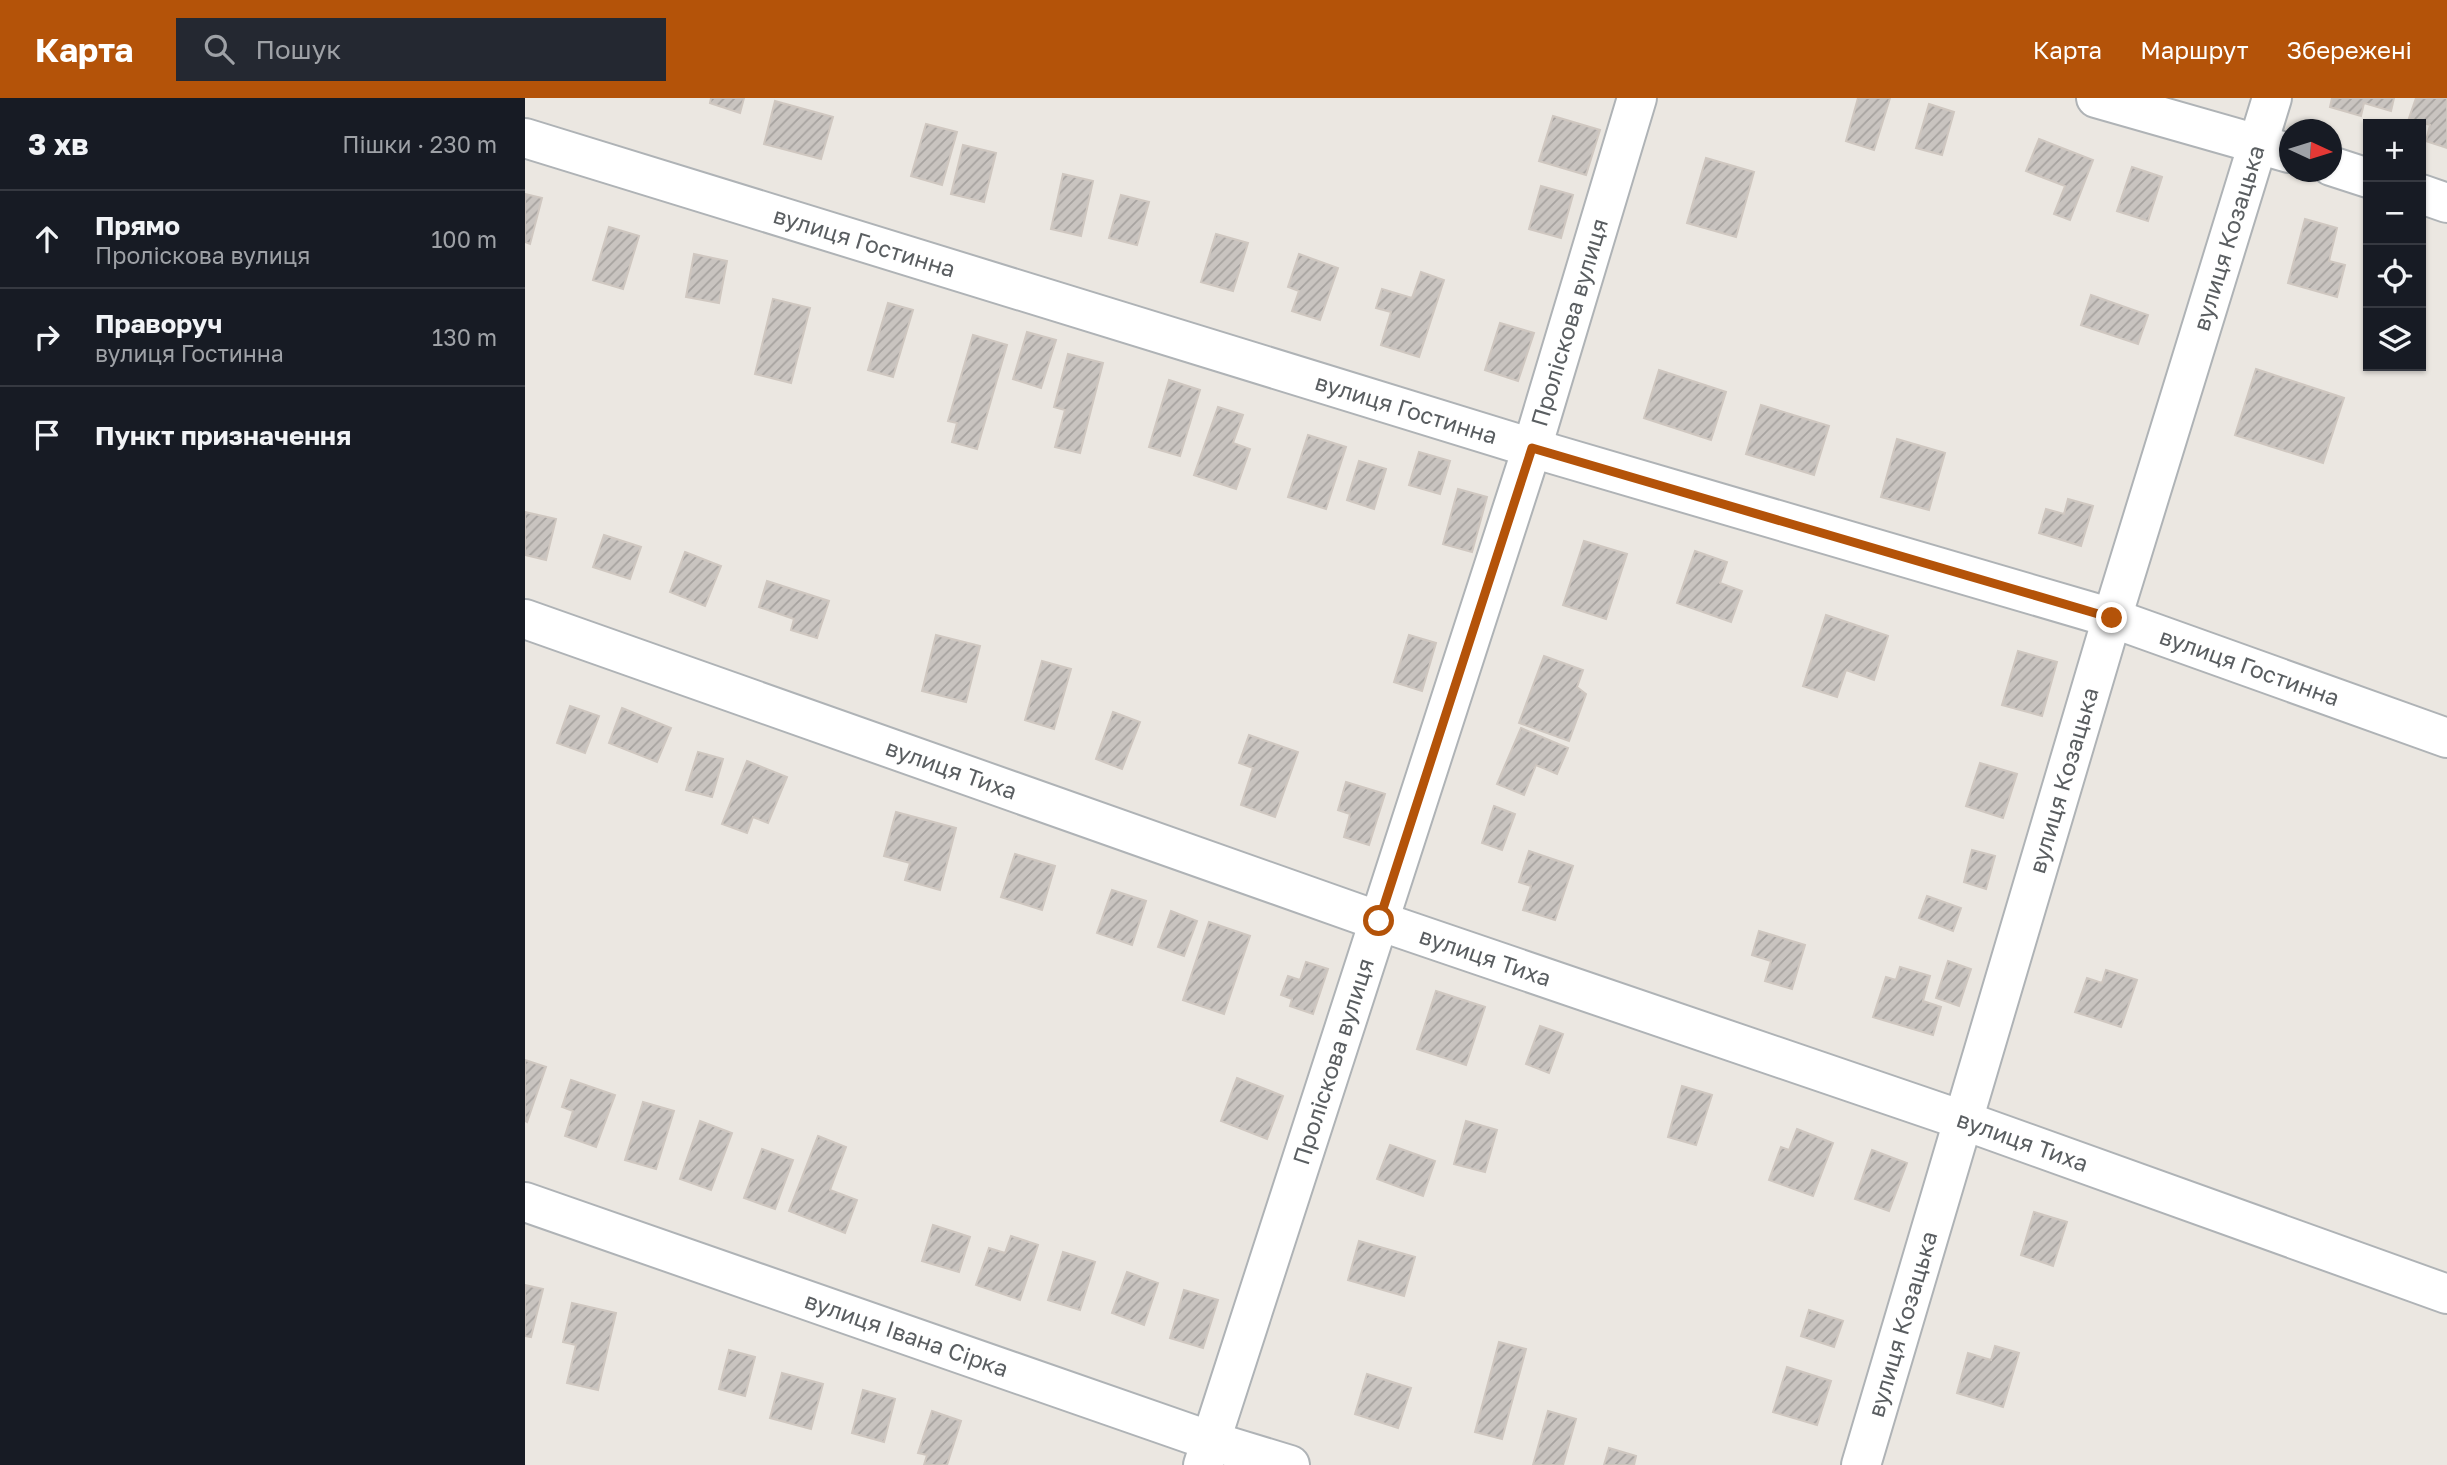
<!DOCTYPE html>
<html lang="uk">
<meta charset="utf-8">
<style>
:root{--surface:#171b24;--page:#242831;--text:#f1f3f6;--muted:#9ea1a6;--line:#363941;--accent:#b45309}
body{margin:0;font-family:"Golos Text",sans-serif;background:var(--page);color:var(--text)}
.controls{position:absolute;right:21px;top:21px;display:grid;overflow:hidden;border-radius:0px;box-shadow:0 2px 5px #0004}
.controls button{width:63px;height:63px;display:grid;place-items:center;padding:0;border:0;border-bottom:2px solid var(--line);background:var(--surface);color:var(--text);font:35px sans-serif}
.compass{position:absolute;left:1754px;top:21px;width:63px;height:63px;border-radius:50%;background:var(--surface);box-shadow:0 2px 5px #0004;rotate:94deg}
.stop{position:absolute;width:21px;height:21px;margin:-16px;border:5px solid #b45309;border-radius:50%;background:#fff}
.stop.end{background:#b45309;border-color:#fff;box-shadow:0 2px 7px #0008}
.list{margin:0;padding:0;list-style:none}
h2{display:flex;justify-content:space-between;align-items:center;height:91px;margin:0;padding:0 28px;font-size:30px}
h2 small{font-size:23px;font-weight:400;color:var(--muted)}
.list li{display:grid;grid-template-columns:46px 1fr auto;gap:21px;align-items:center;box-sizing:border-box;height:98px;padding:0 28px;border-top:2px solid var(--line)}
.list b{display:block;font-size:26px;white-space:nowrap}
.list p{margin:0;font-size:23px;white-space:nowrap;color:var(--muted)}
.list em{font-size:23px;font-style:normal;color:var(--muted)}
.icon{flex:none;width:38px;height:38px;fill:none;stroke:currentColor;stroke-width:2;stroke-linecap:round;stroke-linejoin:round}
.map{position:relative;flex:none;width:1922px;height:1367px;overflow:hidden}
header{display:flex;align-items:center;gap:42px;box-sizing:border-box;height:98px;padding:0 35px;background:var(--accent);color:#fff}
header strong{font-size:33px}
nav{display:flex;gap:38px;margin-inline-start:auto;font-size:24px}
.search{width:490px;height:63px;background:var(--page);display:flex;align-items:center;gap:18px;box-sizing:border-box;padding:0 24px;border-radius:0px;color:var(--muted);font-size:26px}
main{display:flex}
aside{flex:1;background:var(--surface)}
.map>svg:first-child{display:block}
.building{fill:url(#building-hatch);stroke:#cfc7c0;stroke-width:2}
.lines{fill:none;stroke-linecap:round;stroke-linejoin:round}
.minor-casing{stroke:#afb3b6;stroke-width:42}
.minor{stroke:#fff;stroke-width:38}
.route{stroke:#b45309;stroke-width:9}
.labels{text-anchor:middle;stroke-width:7;stroke-linejoin:round;paint-order:stroke}
.street-label{font-size:23px;fill:#5a5e61;stroke:#fff}
</style>
<header>
<strong>Карта</strong>
<div class="search"><svg class="icon" aria-label="search" viewBox="0 0 24 24"><circle cx="10" cy="10" r="6"/><path d="M15 15l6 6"/></svg>Пошук</div>
<nav><a>Карта</a><a>Маршрут</a><a>Збережені</a></nav>
</header>
<main>
<aside>
<h2>3 хв<small>Пішки · 230 m</small></h2>
<ul class="list">
<li><svg class="icon" aria-label="ahead" viewBox="0 0 24 24"><path d="M12 20V5M6 11l6-6 6 6"/></svg><div><b>Прямо</b><p>Проліскова вулиця</p></div><em>100 m</em></li>
<li><svg class="icon" aria-label="right" viewBox="0 0 24 24"><path d="M7 20v-9h11M14 6l5 5-5 5"/></svg><div><b>Праворуч</b><p>вулиця Гостинна</p></div><em>130 m</em></li>
<li><svg class="icon" aria-label="arrive" viewBox="0 0 24 24"><path d="M6 21V4h12l-3 4 3 4H6"/></svg><div><b>Пункт призначення</b></div></li>
</ul>
</aside>
<div class="map">
<svg width="1922" height="1367" viewBox="0 0 1922 1367">
<defs>
<pattern id="building-hatch" width="6" height="6" patternUnits="userSpaceOnUse" patternTransform="scale(1.75)"><rect width="6" height="6" fill="#c9c4c0"/><path d="M-1 1l2-2M0 6l6-6M5 7l2-2" fill="none" stroke="#a6a29f"/></pattern>
</defs>
<rect width="100%" height="100%" fill="#ebe7e1"/>
<!-- building -->
<path class="building" d="M186 0H219L215 15 185 5Z
M1333 0H1365L1349 52 1321 43Z
M1807 0H1869L1866 13 1839 5 1836 18 1805 9Z
M1891 0H1922V50L1901 43 1905 27 1884 20Z
M250 3 308 19 296 61 239 46Z
M1404 6 1429 14 1417 57 1391 50Z
M1028 18 1075 32 1061 77 1014 63Z
M401 26 432 34 417 87 386 78Z
M1514 41 1568 62 1545 122 1529 116 1540 88 1501 73Z
M438 47 471 55 459 104 426 96Z
M1181 60 1229 74 1211 139 1162 125Z
M1607 69 1637 79 1623 123 1592 113Z
M538 76 568 83 556 138 526 131Z
M1016 88 1048 97 1036 140 1004 131Z
M0 96 17 100 5 146 0 144Z
M596 97 624 104 612 147 584 140Z
M1780 121 1812 130 1804 163 1820 167 1812 199 1763 185Z
M84 129 114 138 98 191 68 182Z
M691 136 723 145 708 193 676 184Z
M169 156 202 163 194 205 161 199Z
M774 156 813 170 795 222 767 213 774 193 763 189Z
M896 174 919 182 894 259 856 247 866 214 851 210 857 191 887 200Z
M1566 197 1623 217 1613 246 1556 227Z
M248 201 285 210 266 285 230 276Z
M363 205 388 212 368 279 343 272Z
M975 225 1009 235 993 283 960 272Z
M502 234 531 242 516 290 488 281Z
M448 237 482 247 452 351 427 344 432 325 423 323Z
M543 256 578 265 555 355 530 349 540 312 529 309Z
M1731 271 1819 300 1798 365 1710 337Z
M1134 272 1201 294 1186 342 1119 320Z
M644 282 675 292 655 358 624 349Z
M1236 307 1304 328 1289 377 1221 356Z
M693 309 718 317 708 345 725 351 711 391 669 377Z
M783 337 821 349 801 411 763 399Z
M1372 341 1420 355 1404 412 1356 399Z
M894 354 925 363 915 396 884 387Z
M834 363 861 371 849 411 822 402Z
M933 391 962 399 947 454 918 446Z
M1543 401 1568 408 1556 448 1514 435 1521 411 1539 416Z
M0 414 31 421 21 462 0 457Z
M79 437 116 449 105 481 68 469Z
M1059 443 1102 456 1081 521 1038 507Z
M1170 453 1202 464 1195 485 1217 493 1206 524 1152 505Z
M160 454 196 468 180 508 145 494Z
M242 483 304 503 292 540 266 532 269 521 234 509Z
M1301 517 1363 538 1349 582 1321 572 1312 599 1278 588Z
M411 537 455 548 441 604 397 593Z
M884 537 911 545 897 593 869 584Z
M1493 553 1532 564 1517 618 1477 607Z
M1019 558 1058 572 1052 589 1061 596 1044 643 994 625Z
M517 563 546 571 529 631 500 622Z
M45 608 74 618 60 655 32 645Z
M97 610 146 630 132 664 84 645Z
M588 614 615 624 597 671 571 661Z
M996 630 1043 650 1032 676 1011 667 999 697 972 686Z
M724 637 773 654 750 719 716 707 728 670 714 665Z
M173 654 198 661 187 699 161 692Z
M222 663 262 679 243 725 228 719 222 735 197 726Z
M1455 665 1492 676 1478 720 1441 708Z
M821 684 860 696 844 747 819 739 825 716 813 712Z
M969 708 990 716 977 752 957 745Z
M371 714 431 730 415 792 380 782 385 765 359 758Z
M1447 752 1470 758 1461 791 1439 784Z
M1004 753 1048 768 1030 822 998 812 1006 788 994 784Z
M490 756 530 768 517 812 476 799Z
M587 792 621 803 607 847 572 835Z
M1402 798 1436 810 1428 833 1394 820Z
M646 813 672 823 659 858 633 849Z
M684 824 725 838 699 916 658 902Z
M1234 833 1280 847 1267 891 1240 883 1246 863 1227 857Z
M1423 863 1446 871 1434 908 1411 900Z
M781 864 803 871 788 916 765 908 767 901 756 897 763 878 775 882Z
M1375 869 1405 878 1398 903 1416 909 1408 937 1348 919 1361 879 1371 882Z
M1581 872 1612 882 1596 929 1550 914 1562 880 1577 885Z
M911 893 960 909 941 967 892 951Z
M1015 928 1038 936 1024 975 1001 966Z
M0 962 21 969 2 1024 0 1023Z
M712 980 758 998 742 1041 696 1023Z
M46 982 90 997 71 1049 40 1038 48 1013 37 1009Z
M1157 988 1187 997 1171 1047 1143 1039Z
M118 1004 149 1013 131 1071 100 1062Z
M175 1023 207 1035 186 1092 155 1081Z
M941 1023 972 1032 960 1074 929 1066Z
M1272 1031 1308 1045 1288 1098 1244 1082 1256 1049 1264 1052Z
M293 1038 321 1049 305 1092 332 1102 320 1135 264 1113Z
M865 1047 910 1063 898 1098 852 1081Z
M237 1051 268 1062 250 1111 219 1100Z
M1347 1052 1382 1065 1364 1113 1330 1101Z
M1509 1114 1542 1124 1528 1168 1496 1157Z
M408 1127 445 1139 434 1174 397 1163Z
M486 1138 513 1147 495 1202 451 1187 464 1150 480 1155Z
M834 1143 890 1159 879 1198 823 1182Z
M538 1154 570 1164 555 1212 523 1202Z
M602 1174 633 1185 619 1227 587 1215Z
M0 1187 18 1191 6 1239 0 1238Z
M659 1192 693 1202 678 1250 645 1240Z
M47 1205 91 1215 73 1292 42 1285 51 1247 38 1244Z
M1284 1212 1318 1223 1309 1249 1276 1238Z
M974 1244 1001 1251 977 1341 950 1334Z
M1470 1248 1494 1255 1478 1309 1432 1295 1443 1255 1466 1262Z
M204 1252 230 1259 220 1298 194 1291Z
M1262 1269 1306 1283 1292 1327 1248 1314Z
M257 1275 298 1286 286 1331 245 1320Z
M842 1276 886 1290 873 1330 830 1316Z
M338 1292 370 1301 359 1344 327 1335Z
M407 1313 436 1323 422 1367H399L402 1357 393 1355Z
M1023 1313 1051 1321 1038 1367H1008Z
M1084 1350 1111 1358 1109 1367H1079Z"/>
<g class="lines">
<!-- minor casing -->
<g class="minor-casing">
<g id="minor">
<path d="M1571 0 1764 55"/>
<path id="s1" d="M0 40 1007 350 1587 520 1922 640"/>
<path d="M1806 68 1843 80"/>
<path d="M1896 96 1922 105"/>
<path id="s2" d="M0 521 854 823 1440 1023 1922 1196"/>
<path id="s3" d="M0 1104 686 1343 765 1367"/>
<path id="s4" d="M678 1367 1007 350 1112 0"/>
<path id="s5" d="M1336 1367 1587 520 1747 0"/>
</g>
</g>
<!-- minor -->
<use href="#minor" class="minor"/>
</g>
<g class="lines">
<!-- route -->
<path class="route" d="M854 823 1007 350 1587 520"/>
</g>
<g class="labels">
<!-- street labels -->
<g class="street-label">
<text dy="8" stroke="none"><textPath href="#s5" startOffset="1281">вулиця Козацька</textPath></text>
<text dy="8" stroke="none"><textPath href="#s1" startOffset="355">вулиця Гостинна</textPath></text>
<text dy="8" stroke="none"><textPath href="#s4" startOffset="1200">Проліскова вулиця</textPath></text>
<text dy="8" stroke="none"><textPath href="#s1" startOffset="922">вулиця Гостинна</textPath></text>
<text dy="8" stroke="none"><textPath href="#s1" startOffset="1804">вулиця Гостинна</textPath></text>
<text dy="8" stroke="none"><textPath href="#s2" startOffset="452">вулиця Тиха</textPath></text>
<text dy="8" stroke="none"><textPath href="#s5" startOffset="714">вулиця Козацька</textPath></text>
<text dy="8" stroke="none"><textPath href="#s2" startOffset="1018">вулиця Тиха</textPath></text>
<text dy="8" stroke="none"><textPath href="#s4" startOffset="424">Проліскова вулиця</textPath></text>
<text dy="8" stroke="none"><textPath href="#s2" startOffset="1586">вулиця Тиха</textPath></text>
<text dy="8" stroke="none"><textPath href="#s5" startOffset="147">вулиця Козацька</textPath></text>
<text dy="8" stroke="none"><textPath href="#s3" startOffset="404">вулиця Івана Сірка</textPath></text>
</g>
</g>
</svg>
<div class="controls">
<button>+</button>
<button>−</button>
<button><svg class="icon" aria-label="locate" viewBox="0 0 24 24"><circle cx="12" cy="12" r="6"/><path d="M12 2v4M12 18v4M2 12h4M18 12h4"/></svg></button>
<button><svg class="icon" aria-label="layers" viewBox="0 0 24 24"><path d="M12 4l9 5-9 5-9-5zM3 14l9 5 9-5"/></svg></button>
</div>
<svg class="compass" viewBox="-18 -18 36 36"><path d="M0-13l5 13h-10z" fill="#e53935"/><path d="M0 13l5-13h-10z" fill="#9ea1a6"/></svg>
<div class="stop" style="left:854px;top:823px"></div>
<div class="stop end" style="left:1587px;top:520px"></div>
</div>
</main>
